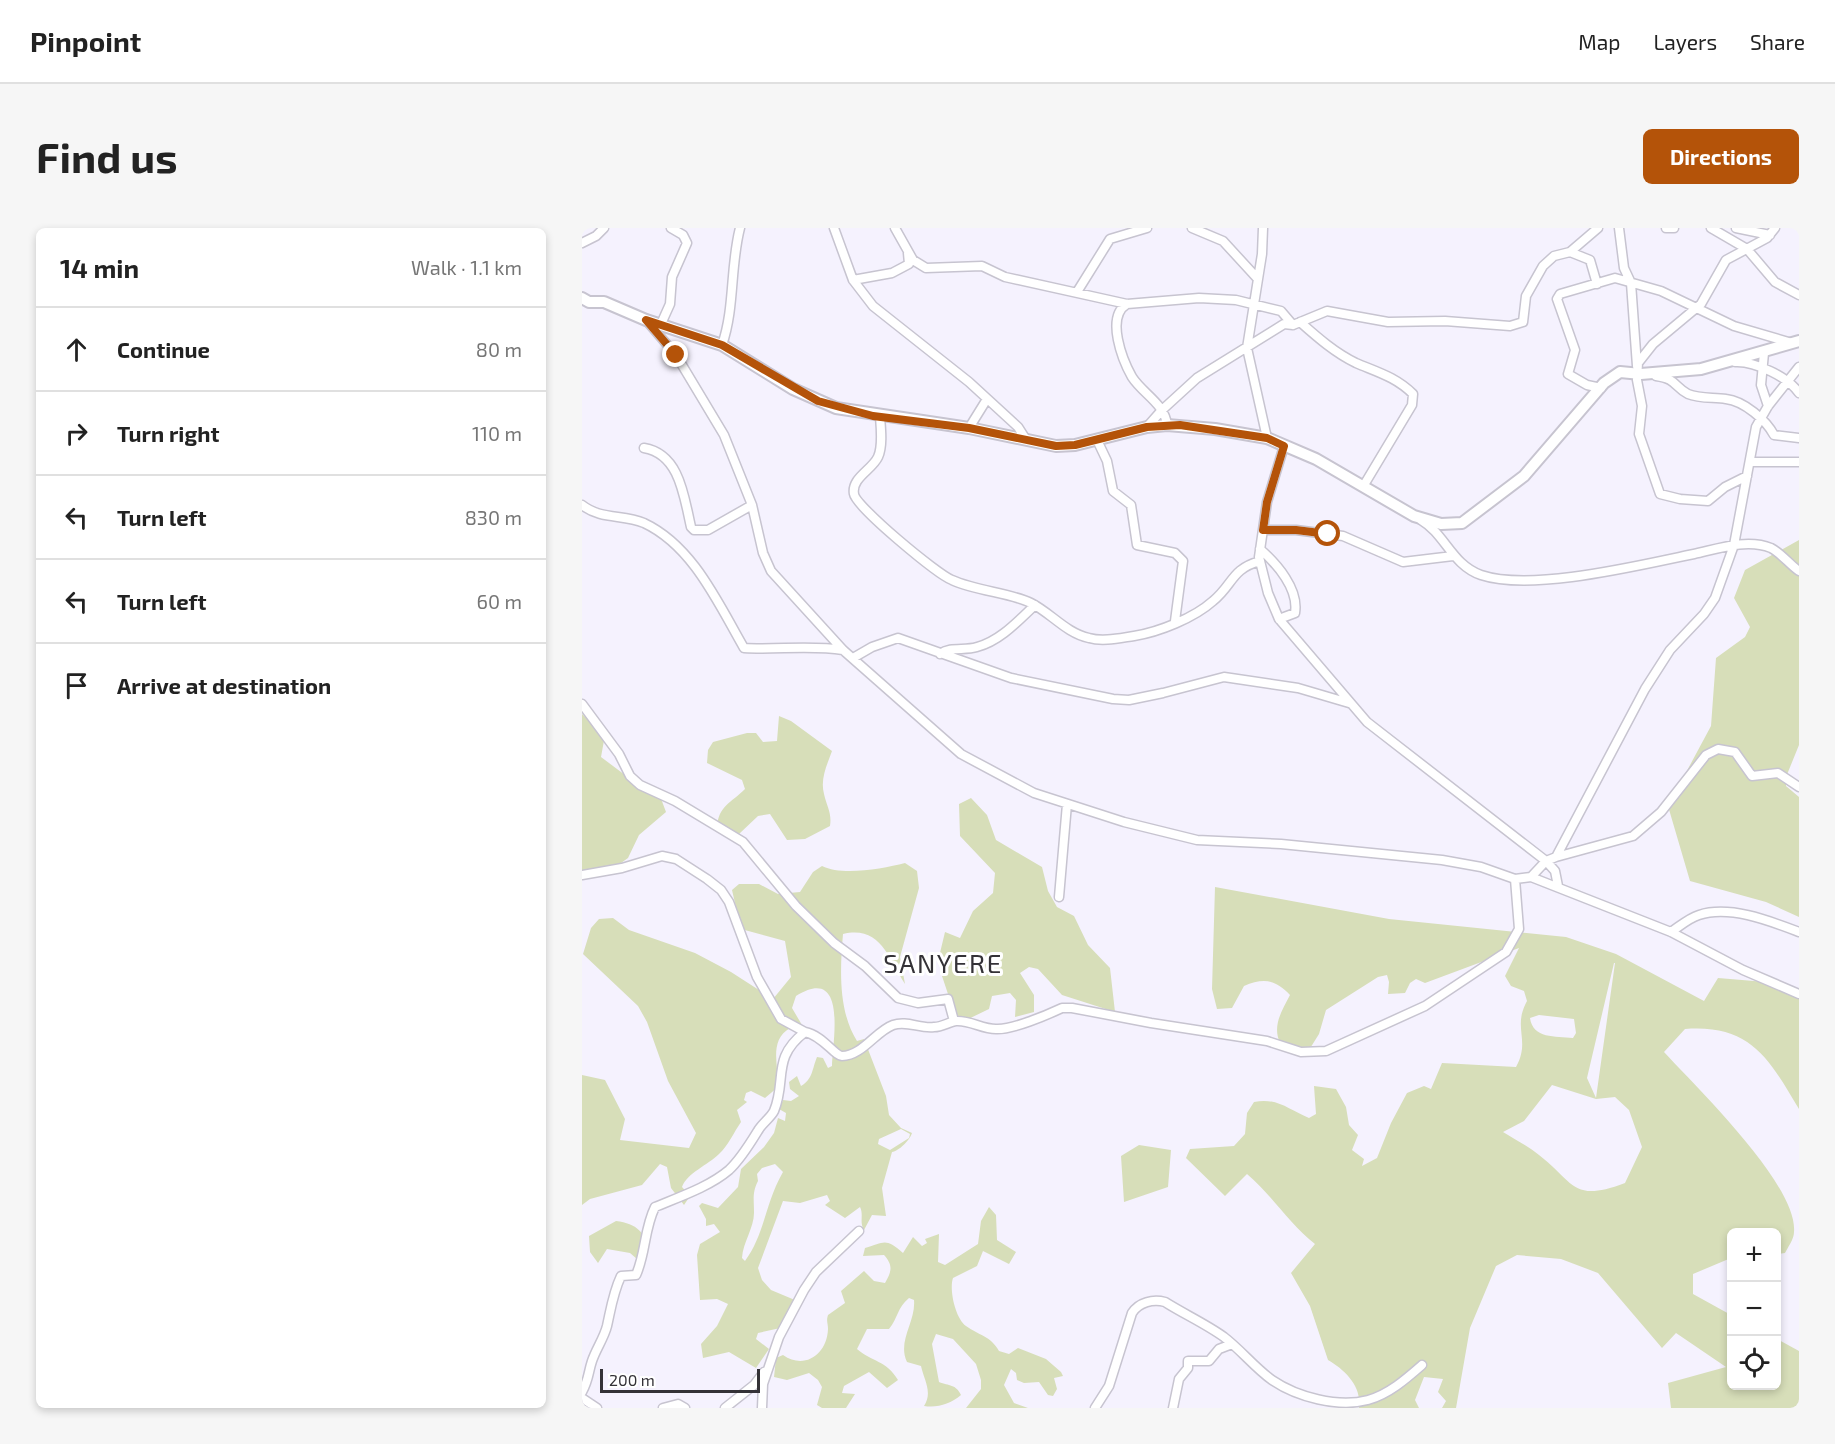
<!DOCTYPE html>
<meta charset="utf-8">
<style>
:root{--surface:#fff;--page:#f6f6f6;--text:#222;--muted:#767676;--line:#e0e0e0;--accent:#b45309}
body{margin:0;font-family:"Exo 2",sans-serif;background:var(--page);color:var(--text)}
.controls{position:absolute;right:18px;bottom:18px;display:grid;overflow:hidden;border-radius:9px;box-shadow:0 3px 9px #0003}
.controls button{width:54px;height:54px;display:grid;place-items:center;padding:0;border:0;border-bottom:2px solid var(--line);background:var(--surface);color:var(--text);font:30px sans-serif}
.scale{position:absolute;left:18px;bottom:15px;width:160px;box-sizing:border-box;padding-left:6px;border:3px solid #343237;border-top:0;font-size:16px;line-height:21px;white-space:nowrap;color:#343237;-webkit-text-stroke:4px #fff;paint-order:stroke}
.stop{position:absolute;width:18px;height:18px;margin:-14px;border:4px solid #b45309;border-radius:50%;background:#fff}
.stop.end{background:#b45309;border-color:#fff;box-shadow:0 2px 6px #0008}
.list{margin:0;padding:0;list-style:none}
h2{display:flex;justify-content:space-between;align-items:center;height:78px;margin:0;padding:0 24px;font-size:26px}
h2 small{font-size:20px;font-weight:400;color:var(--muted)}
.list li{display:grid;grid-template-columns:39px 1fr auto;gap:18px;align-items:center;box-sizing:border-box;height:84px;padding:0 24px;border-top:2px solid var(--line)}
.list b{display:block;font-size:22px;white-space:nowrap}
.list em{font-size:20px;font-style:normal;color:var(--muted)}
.icon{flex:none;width:33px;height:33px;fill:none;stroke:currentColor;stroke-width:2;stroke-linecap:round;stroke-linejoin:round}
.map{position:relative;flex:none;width:1217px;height:1180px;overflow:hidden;border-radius:9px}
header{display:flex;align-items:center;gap:36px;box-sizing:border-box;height:84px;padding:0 30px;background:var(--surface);border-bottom:2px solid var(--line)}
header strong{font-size:28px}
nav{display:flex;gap:33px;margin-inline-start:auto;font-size:21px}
.intro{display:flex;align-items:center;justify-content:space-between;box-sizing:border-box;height:144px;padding:0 36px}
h1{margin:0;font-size:42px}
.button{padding:15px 27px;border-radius:9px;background:var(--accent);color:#fff;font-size:21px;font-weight:700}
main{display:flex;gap:36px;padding:0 36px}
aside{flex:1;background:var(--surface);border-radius:9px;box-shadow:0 3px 9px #0003}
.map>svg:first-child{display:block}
.green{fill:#d7deb9;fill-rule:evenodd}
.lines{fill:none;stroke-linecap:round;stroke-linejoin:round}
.minor-casing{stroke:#c7c4d0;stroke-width:11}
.major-casing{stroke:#c7c4d0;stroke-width:14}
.minor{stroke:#fff;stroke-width:8}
.major{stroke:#fff;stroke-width:10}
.route{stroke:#b45309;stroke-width:8}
.labels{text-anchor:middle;stroke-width:6;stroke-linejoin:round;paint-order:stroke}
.quarter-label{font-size:26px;letter-spacing:1.5px;fill:#343237;stroke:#fff}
</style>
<header>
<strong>Pinpoint</strong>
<nav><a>Map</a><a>Layers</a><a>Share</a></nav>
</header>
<div class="intro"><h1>Find us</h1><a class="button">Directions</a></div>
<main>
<aside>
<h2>14 min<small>Walk · 1.1 km</small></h2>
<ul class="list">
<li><svg class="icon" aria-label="ahead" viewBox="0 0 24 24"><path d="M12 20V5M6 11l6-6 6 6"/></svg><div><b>Continue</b></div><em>80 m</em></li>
<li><svg class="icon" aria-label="right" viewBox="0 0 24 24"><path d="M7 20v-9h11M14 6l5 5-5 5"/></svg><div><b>Turn right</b></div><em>110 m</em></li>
<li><svg class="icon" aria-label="left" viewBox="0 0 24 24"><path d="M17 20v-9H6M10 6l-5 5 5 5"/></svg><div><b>Turn left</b></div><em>830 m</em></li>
<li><svg class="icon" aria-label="left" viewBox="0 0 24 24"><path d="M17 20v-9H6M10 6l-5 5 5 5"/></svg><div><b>Turn left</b></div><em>60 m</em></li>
<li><svg class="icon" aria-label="arrive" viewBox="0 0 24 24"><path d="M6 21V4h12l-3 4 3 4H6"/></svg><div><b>Arrive at destination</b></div></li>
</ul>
</aside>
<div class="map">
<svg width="1217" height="1180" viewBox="0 0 1217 1180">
<rect width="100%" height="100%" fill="#f5f2fe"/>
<!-- green -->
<path class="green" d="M1217 312V517L1204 549V558L1217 569V689L1184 674 1108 653 1086 578 1129 498 1134 430 1163 409 1168 399 1152 370 1163 342Z
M0 486 23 507 19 529 59 559 78 568 84 584 57 607 46 630 25 645 0 644Z
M197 488 209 493 250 523C245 537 238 551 242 566 245 579 250 585 248 598L223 611 205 612 188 586 176 588 157 606 142 605 135 600C136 578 149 575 163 561L160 552 125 535 126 522 131 514 165 505H174L181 514 195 513Z
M389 570 405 587 414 612 460 639 466 663 475 679 492 688 506 717 528 740 533 784 480 767 456 741 447 739 438 745 452 767V784L433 789 434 772 428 765 410 768 407 781 376 796 359 745 357 729 363 704 378 710 391 683 411 665 413 645 378 608 377 576Z
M323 635 335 643 337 660 318 729 323 756C307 730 298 697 261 706 258 741 256 783 275 813L282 811 304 868 307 887 319 900 330 905C328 912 317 923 310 924L300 960 304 988 290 987 282 1002C277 994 282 987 278 979L263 990 243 977 248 973 245 967 218 975 201 973 176 1040 180 1052 189 1062 220 1075 203 1099 176 1105 174 1111 187 1121 174 1140 147 1124 121 1130 119 1116 135 1098 146 1076 135 1071 118 1072 115 1027 118 1016 138 1004 132 996 124 998V991L117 978 120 975 136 980 156 959 159 941 182 919 192 905 196 890 203 893 204 885 197 881 201 872 209 873 217 868 208 861 207 854 215 848 219 858C231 851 230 841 235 829L241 830 246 840 250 838C250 817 267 735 214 768L210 780 220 797 214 803 208 800C186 813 197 838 196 859L183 870 169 863 164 865 162 872 165 874 155 882 159 894C152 904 146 918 137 926 126 937 105 945 100 959L108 968 102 977 89 960 85 939 78 936 60 957 8 971 0 977V847L23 852 43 891 38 912 107 920 114 905 86 853 65 794 56 778 1 726 9 700 17 691 31 690 47 702 113 725 149 744 191 771 209 749 203 713 159 701 150 662 157 656H177L196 666 218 664 231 644 240 638C260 648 300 641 323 635ZM319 901 328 906 327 910 308 922 296 916 297 911ZM193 936 201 944C183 975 183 1006 163 1033L160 1030C161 1014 172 1000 172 985 172 971 170 965 176 953L175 946 180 940Z
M633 659 807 691 984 709 1034 726 1122 773 1136 750 1184 754 1217 767V881C1187 831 1169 796 1103 801L1082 824C1114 859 1216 957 1212 1004 1212 1011 1206 1019 1203 1025L1195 1026 1194 1004H1150L1149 1030 1111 1046V1066L1149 1087 1150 1158H1194L1195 1111 1217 1123V1180H1089L1086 1155 1144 1139 1094 1105 1080 1120 1016 1045 979 1031 935 1027 914 1038 888 1100 874 1180H860L864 1173 856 1164 861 1151 842 1149 833 1172 837 1180H777C780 1158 763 1142 746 1132L728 1078 709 1045 733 1016C707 996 690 967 665 946L643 968 604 930 608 921 652 918 663 906 665 885 672 874C695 869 707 882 727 890L734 886 732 858 754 861 764 879 767 897 776 907 770 922 782 931 780 938 795 930 809 895 825 865 842 858 849 861 860 835 934 839C949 812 930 800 945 773L942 763 929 758 923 748 937 720 843 755 834 751 828 755 823 765 806 766 807 754 805 747 796 749 744 782 737 806 727 822 698 815C690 797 700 783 708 767 693 751 681 750 662 758L650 780 635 781 630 761ZM1032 735H1033L1014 870 1005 850ZM957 787 992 791 994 805 991 810C973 808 951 811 948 790ZM970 857 1014 871 1033 869 1047 882 1060 919 1043 955C990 975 993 955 957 927 946 918 932 911 921 904L942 893Z
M557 917 589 922 586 959 542 974 539 928Z
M407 979 414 987 415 1012 434 1024 427 1036 401 1023 395 1038 371 1050C367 1061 373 1090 384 1098 396 1107 409 1108 417 1123L427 1126 436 1120 464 1131 479 1144 481 1148 472 1150 475 1161 471 1168 466 1167 457 1154 442 1155 435 1152 434 1145 429 1141 422 1157 432 1175 446 1180H384L399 1161V1152L394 1136 371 1111 354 1106 350 1116 357 1154C367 1158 374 1156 379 1167 368 1176 356 1180 342 1178 351 1164 342 1152 339 1138L325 1134C315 1113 334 1094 332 1072L327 1070C315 1080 316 1090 307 1101H285L275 1121C290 1134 304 1132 316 1152L305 1160 287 1144 262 1158 260 1165 273 1166 264 1180H240L235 1177 240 1159 236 1152 227 1145 205 1152 192 1149 194 1130 201 1127C222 1142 245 1127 246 1101 246 1095 244 1093 246 1087L263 1075 259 1063 282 1043 292 1053 303 1055C310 1043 311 1037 302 1027L281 1028 283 1020C302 1015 303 1009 321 1025L331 1009 340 1018 345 1015 343 1011 357 1006 356 1034 363 1037 396 1016 399 993Z
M34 993C55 996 64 1004 66 1024L62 1030 55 1031 48 1025 25 1021 16 1035 8 1024 7 1008Z"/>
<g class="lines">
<!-- minor casing -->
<g class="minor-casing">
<path id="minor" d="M252 0 271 52 291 78 387 154 436 199 443 210
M313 0 331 32 344 40 400 38 423 49 545 76 617 70 654 72 699 83 711 97
M610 0 641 13 675 50
M681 0 680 26 665 120 685 210
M1037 0 1042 40 1049 55 1055 138
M1084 0H1092
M1129 0 1165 21 1193 54 1217 67
M1154 0 1188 7
M0 15 14 8 22 0
M988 24 1008 32 1015 56
M271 52 310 45 327 36 326 25
M495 64 528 11 565 0
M545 76C523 89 541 133 550 149 561 166 583 176 585 197
M64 92 94 127 142 207 170 277 181 325 189 343 261 422 379 526 452 565 542 594 615 612 699 616 860 632 899 639 933 651 949 649 1089 704 1161 742 1217 766
M718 94C735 109 753 125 774 135 795 144 814 149 831 166L830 177 782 257
M79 96 88 76 90 49 105 15 101 7 89 0
M140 117C153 80 148 38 158 0
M1182 125 1179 157 1186 178
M1153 134C1173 133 1206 149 1217 165
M1074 148C1095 151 1091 158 1106 166 1118 171 1132 169 1144 171 1162 173 1184 192 1192 207L1217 210
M1019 160 1005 157 986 146 993 122 975 71 978 66 1033 50 1079 63 1152 98 1210 115
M298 189C299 201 301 218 296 229 290 242 269 250 272 266 274 279 355 346 370 352 394 363 429 365 449 375 469 385 484 405 507 410 521 414 538 410 552 408 577 404 612 390 631 373 651 357 649 341 678 333
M565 199 580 182 615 150 702 96 711 97 745 83 806 94 863 93 928 98 941 94 944 68 961 38 972 28 988 24 1016 0
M387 200 405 171
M515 212 525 233 531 263 549 277 555 317 593 325 601 333 593 393
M702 218 685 274 677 329 686 365 697 391 785 494 964 633 973 643 976 658
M62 220C98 226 102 269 109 299L112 302H126L170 277
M1169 234H1217
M1165 248 1143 259 1126 273 1098 271 1078 266 1057 206 1060 178 1055 152 1056 135 1071 116 1119 76 1144 32 1185 10 1193 0
M0 277C19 292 41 286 62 295 111 318 136 375 162 420 194 422 229 417 261 422
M839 292C863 306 870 337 899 347 950 364 1058 337 1112 326 1135 321 1165 310 1189 320 1199 325 1208 337 1217 343
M681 302H714L761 308 821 334 871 328
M678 321C695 336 717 361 713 385L697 391
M358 426C369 418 382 423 395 419 418 413 436 393 453 377
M271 430 290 419 316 410 429 450 531 471 547 472 581 465 642 449 716 460 767 475
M0 476 37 526 48 548 58 557 93 573 161 614 214 678 252 715 283 738 316 770 336 775 366 771 372 793
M974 629 1051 608 1079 584 1124 527 1136 521 1153 524 1170 548 1196 545 1217 559
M0 647 40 640 80 628 94 631 125 651 139 662 147 674 175 749 199 791 223 804
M949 649 964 633 974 629 1063 461 1088 422 1122 386 1133 370 1152 317 1174 199 1186 178 1217 139
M477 669 485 576
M1089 704C1098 698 1107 690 1117 687 1148 677 1188 693 1217 704
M0 1164C7 1151 6 1145 10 1133 14 1121 22 1110 25 1098 29 1080 31 1065 39 1048L54 1047C64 1025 62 1001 73 979 97 969 127 959 147 942 159 931 169 914 177 901 181 895 189 889 192 883 205 852 189 830 223 804 240 807 253 828 260 828 280 828 294 803 311 797 325 792 338 801 352 799 360 799 367 794 374 793 388 792 400 801 414 801 430 802 465 787 480 780H490L569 795 685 813 719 824 744 823 843 778 924 724 937 701 933 651
M0 1170 15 1180
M81 1180 96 1176 103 1180
M143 1180 172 1157 182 1144
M180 1180 181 1156 197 1109 222 1062 234 1044 277 1003
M513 1180 527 1158 550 1085C557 1074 571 1071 583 1074 602 1086 624 1096 642 1109 659 1122 673 1140 690 1152 715 1169 756 1180 786 1172 807 1166 824 1151 840 1137
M591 1180 597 1151 606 1140V1133H627L637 1121 650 1116"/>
</g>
<!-- major casing -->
<g class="major-casing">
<path id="major" d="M0 70 7 74H22L64 92 140 117 211 161 254 180 387 200 474 218 493 217 565 199 585 197 633 201 685 210 734 231 832 288 859 296 880 295 942 248 1022 155 1038 144 1059 146 1119 141 1217 113"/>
</g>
<!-- minor -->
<use href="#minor" class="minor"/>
<!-- major -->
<use href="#major" class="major"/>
</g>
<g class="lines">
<!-- route -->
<path class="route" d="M94 127 64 92 140 117 236 173 291 188 387 200 474 218 493 217 565 199 598 197 685 210 702 218 685 274 681 302H714L746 306"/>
</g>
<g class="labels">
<!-- quarter labels -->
<g class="quarter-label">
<text x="361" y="745">SANYERE</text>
</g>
</g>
</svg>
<div class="controls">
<button>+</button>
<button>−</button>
<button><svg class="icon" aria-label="locate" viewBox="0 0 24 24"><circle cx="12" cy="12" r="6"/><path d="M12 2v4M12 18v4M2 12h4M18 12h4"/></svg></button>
</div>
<div class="scale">200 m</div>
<div class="stop" style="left:746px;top:306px"></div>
<div class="stop end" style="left:94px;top:127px"></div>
</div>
</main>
